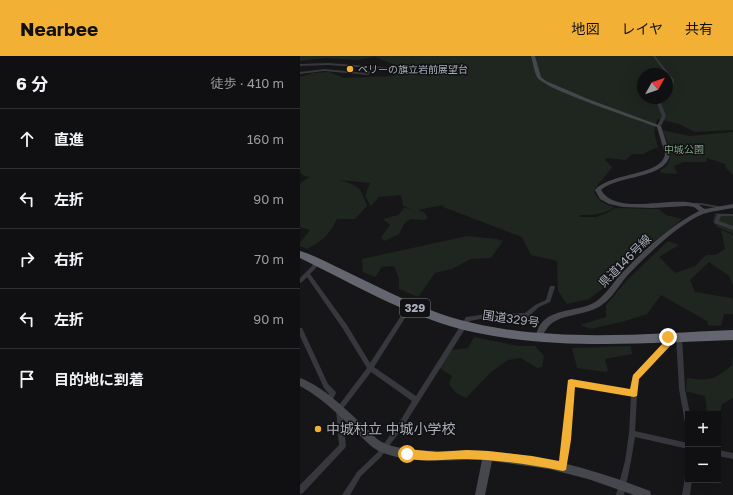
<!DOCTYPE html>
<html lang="ja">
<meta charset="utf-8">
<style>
:root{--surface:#101012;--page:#19191b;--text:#f1f3f6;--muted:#9c9d9f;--line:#303032;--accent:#f2b134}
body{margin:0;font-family:"Golos Text","Noto Sans JP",sans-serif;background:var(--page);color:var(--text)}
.controls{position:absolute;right:12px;bottom:12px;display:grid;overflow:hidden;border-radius:0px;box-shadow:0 4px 16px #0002}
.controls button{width:36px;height:36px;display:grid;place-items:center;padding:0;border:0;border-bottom:1px solid var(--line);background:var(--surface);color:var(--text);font:20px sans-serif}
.compass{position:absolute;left:337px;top:12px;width:36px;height:36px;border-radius:50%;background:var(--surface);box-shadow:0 4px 16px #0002;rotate:50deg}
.stop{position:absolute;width:12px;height:12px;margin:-9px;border:3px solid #f2b134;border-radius:50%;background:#fff}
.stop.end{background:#f2b134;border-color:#fff;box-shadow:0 1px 4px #0008}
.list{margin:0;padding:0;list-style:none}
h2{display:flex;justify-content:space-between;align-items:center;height:52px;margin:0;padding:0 16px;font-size:17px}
h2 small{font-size:13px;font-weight:400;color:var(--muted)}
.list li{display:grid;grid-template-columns:26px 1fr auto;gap:12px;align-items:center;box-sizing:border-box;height:60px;padding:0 16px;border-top:1px solid var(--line)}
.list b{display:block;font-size:15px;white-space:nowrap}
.list em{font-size:13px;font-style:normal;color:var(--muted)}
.icon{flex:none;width:22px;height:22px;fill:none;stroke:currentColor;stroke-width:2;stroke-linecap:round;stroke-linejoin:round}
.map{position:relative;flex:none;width:433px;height:439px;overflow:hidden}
header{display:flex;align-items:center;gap:24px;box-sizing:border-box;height:56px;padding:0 20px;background:var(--accent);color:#111}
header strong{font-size:19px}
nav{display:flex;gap:22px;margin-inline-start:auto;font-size:14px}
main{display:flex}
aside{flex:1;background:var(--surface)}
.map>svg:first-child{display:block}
.green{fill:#1e261f;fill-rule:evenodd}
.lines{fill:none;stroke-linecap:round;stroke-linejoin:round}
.street{fill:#37383d;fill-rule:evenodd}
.secondary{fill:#45474d;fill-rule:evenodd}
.highway{fill:#63666e;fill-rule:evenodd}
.route{fill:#f2b134}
.poi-dot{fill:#f2b134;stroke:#111113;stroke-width:1.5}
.labels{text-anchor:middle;stroke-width:3;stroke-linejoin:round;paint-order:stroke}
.far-poi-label{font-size:10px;fill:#a8adb8;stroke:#111113;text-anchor:start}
.far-park-label{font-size:10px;fill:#7fa381;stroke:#111113}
.shield{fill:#111113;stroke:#7b7e86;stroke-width:1}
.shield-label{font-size:11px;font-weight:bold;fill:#a8adb8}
.street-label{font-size:12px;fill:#a8adb8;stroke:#111113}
.near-poi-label{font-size:14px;fill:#a8adb8;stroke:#111113;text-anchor:start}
</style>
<header>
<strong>Nearbee</strong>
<nav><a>地図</a><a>レイヤ</a><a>共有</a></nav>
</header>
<main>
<aside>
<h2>6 分<small>徒歩 · 410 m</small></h2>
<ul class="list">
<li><svg class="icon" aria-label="ahead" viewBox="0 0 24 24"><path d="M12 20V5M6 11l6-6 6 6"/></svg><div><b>直進</b></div><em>160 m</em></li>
<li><svg class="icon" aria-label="left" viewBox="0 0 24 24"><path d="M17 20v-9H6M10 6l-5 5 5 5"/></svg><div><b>左折</b></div><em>90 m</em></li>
<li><svg class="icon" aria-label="right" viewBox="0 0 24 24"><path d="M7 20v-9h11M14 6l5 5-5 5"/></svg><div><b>右折</b></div><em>70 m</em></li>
<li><svg class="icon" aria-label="left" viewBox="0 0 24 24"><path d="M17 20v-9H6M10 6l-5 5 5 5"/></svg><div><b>左折</b></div><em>90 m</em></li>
<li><svg class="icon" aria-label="arrive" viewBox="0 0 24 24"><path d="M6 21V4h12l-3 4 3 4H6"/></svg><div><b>目的地に到着</b></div></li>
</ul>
</aside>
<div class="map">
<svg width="433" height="439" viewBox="0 0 433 439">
<rect width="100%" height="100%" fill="#161618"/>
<!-- green -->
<path class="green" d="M0 0H433V74L395 76 379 68 357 63 354 77 358 91 343 98H332L326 104 307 102 305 104 312 111C307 120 297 127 294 136 298 145 304 148 314 151 304 159 292 159 280 159L279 161H296L307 157 315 152 359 153 366 159 382 163 332 203 305 231 289 243 267 248 258 235 257 205 231 199 222 181 143 151V149L118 154 124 156 128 162 125 164 110 163 104 168 99 178 84 185 81 181 90 169 83 163 98 159 104 152 111 153 103 150 101 139 79 141 71 150 65 140 70 127 40 124C60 131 60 130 67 150L55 163H37C28 180 24 184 7 193L0 190V187L10 174 0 171V127L10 121 4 120 0 116V21L13 17 29 16 44 22 93 20 96 19 101 11 75 1 56 4 25 2 0 5ZM343 18H367V42H343Z
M362 74 389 80 433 76V119L426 112 425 108 407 102 406 106H384L374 110 377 118 361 117 360 114C378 107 368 86 362 74Z
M415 157 433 158V178L417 171 413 165Z
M421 174 433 179V229L429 220 409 206 390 224 395 236 431 242 433 244V258H424L421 270 408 269 407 265 361 239 347 258 325 265 290 273 280 269 306 261V249L327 224 368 185 379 189 359 201 375 217 395 210 406 199H415L425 193Z
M167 180 197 183 203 185 191 202 171 203 152 213 135 217 118 241 99 233V223L94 210 82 211 75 221 63 216 62 203Z
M174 281 218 290H235L244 300 242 311 237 312 221 302 208 304 191 316 166 342 156 337 149 328 152 320 140 312 151 294 168 292Z
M331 290 332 298 305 303 308 314 306 316 277 312 272 292Z
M433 299V342L422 348 420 359 407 356 405 340 386 335 387 322C409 325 415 324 432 309Z"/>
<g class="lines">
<!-- street -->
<path class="street" d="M353 0H355L374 24 373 31 367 33V31L371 29V24Z
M28 7 97 12 98 13 97 14 74 12 68 19 24 15 0 18V16L24 13 67 17 72 12 28 9 0 10V8Z
M355 42H359L366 60 361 70 359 71 357 70 362 60Z
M386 147H401L423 151 425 152 423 153 401 149H386Z
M417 158H433V160H421L419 165 433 170V174L414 167V166Z
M16 204 18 206 16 212 10 218 47 269 70 307 108 249H112L113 250 112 251 74 311 116 340 166 261 180 259 225 257 235 249 246 244 250 230H254L255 231 250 246 239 251 228 261H226L180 263 170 265 103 371 81 401 61 420 50 439H42L57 416 77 397 99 367 112 345 71 316 42 354 46 390 45 392 3 437 0 438V429L39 389 36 353 67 312 43 273 7 221 2 226 0 227V222L12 210 14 205Z
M0 272H2L3 274 28 328 35 335 36 337 31 347 29 348 27 347 26 345 29 338 24 332 0 280Z
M366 279H370C371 282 371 286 370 289L338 323 335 375 388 387V393L335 381 331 405 324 439H316L325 405 329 377 331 340 274 330 270 384 266 411 265 413 263 414 261 413 260 411 264 384 268 327 269 325 271 324 331 335 332 322 333 320 365 286Z
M377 279H381L382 281 385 333 390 358H388V370L386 369 385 367 379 333 376 281Z
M418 394 433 397V403L418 400Z
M388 420V424H392L390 439H382L385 421Z"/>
<!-- secondary -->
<path class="secondary" d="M231 0H235L241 21 246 25 288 43 361 70 370 98C367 123 317 119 301 134 317 161 372 139 397 148 400 149 402 152 405 153L433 148V152C423 154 412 155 403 158 377 169 347 199 327 220 319 229 313 241 303 248 288 261 256 256 246 274 244 276 243 280 242 282L239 283 236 282 235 280C237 276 238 272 240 269 253 250 282 257 298 244 308 236 314 225 323 216 345 193 370 170 399 155L394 151 387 150 352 152 323 151 309 148 300 143 295 134C311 116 362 120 365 98L357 71C339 64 243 33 237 21 234 15 233 6 231 0Z
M0 322C24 331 44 352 63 369 70 376 77 385 86 388 117 399 156 393 188 395 245 400 298 414 350 435L351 439H334L288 423 249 413 192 405 185 439H175L182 404C150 403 97 410 71 390 48 369 28 345 0 330Z"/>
<!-- highway -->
<path class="highway" d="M0 195C14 199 28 207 41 213 74 229 107 246 141 258 232 289 339 278 433 274V284C344 287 252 295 164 274 106 259 53 228 0 202Z"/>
</g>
<!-- route -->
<path class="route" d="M368 278 372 281 371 289 339 323 337 340 334 341 275 331 271 384 266 414 263 415C232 409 200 404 168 403 149 402 122 408 104 401L103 398 104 394 107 393 137 396 167 394 188 395 232 400 259 405 268 324 271 323 330 333 333 319 364 286V281Z"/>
<!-- markers -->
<g class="poi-dot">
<circle cx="50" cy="13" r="4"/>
<circle cx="18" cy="373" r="4"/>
</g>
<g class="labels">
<!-- far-poi labels -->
<g class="far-poi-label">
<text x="58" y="17">ペリーの旗立岩前展望台</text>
</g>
<!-- far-park labels -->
<g class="far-park-label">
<text x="384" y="97">中城公園</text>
</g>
<!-- shield labels -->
<rect class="shield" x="100" y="243" width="30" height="18" rx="3"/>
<g class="shield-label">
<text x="115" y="256">329</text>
</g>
<!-- street labels -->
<g class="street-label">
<text transform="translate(325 205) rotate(-45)" y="4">県道146号線</text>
<text transform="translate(211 263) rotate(8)" y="4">国道329号</text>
</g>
<!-- near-poi labels -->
<g class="near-poi-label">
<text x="26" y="378">中城村立 中城小学校</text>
</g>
</g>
</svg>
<div class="controls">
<button>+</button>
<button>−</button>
</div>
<svg class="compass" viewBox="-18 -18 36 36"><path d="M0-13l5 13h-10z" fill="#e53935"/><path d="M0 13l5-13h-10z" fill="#9c9d9f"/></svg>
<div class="stop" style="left:107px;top:398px"></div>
<div class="stop end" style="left:368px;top:281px"></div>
</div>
</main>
